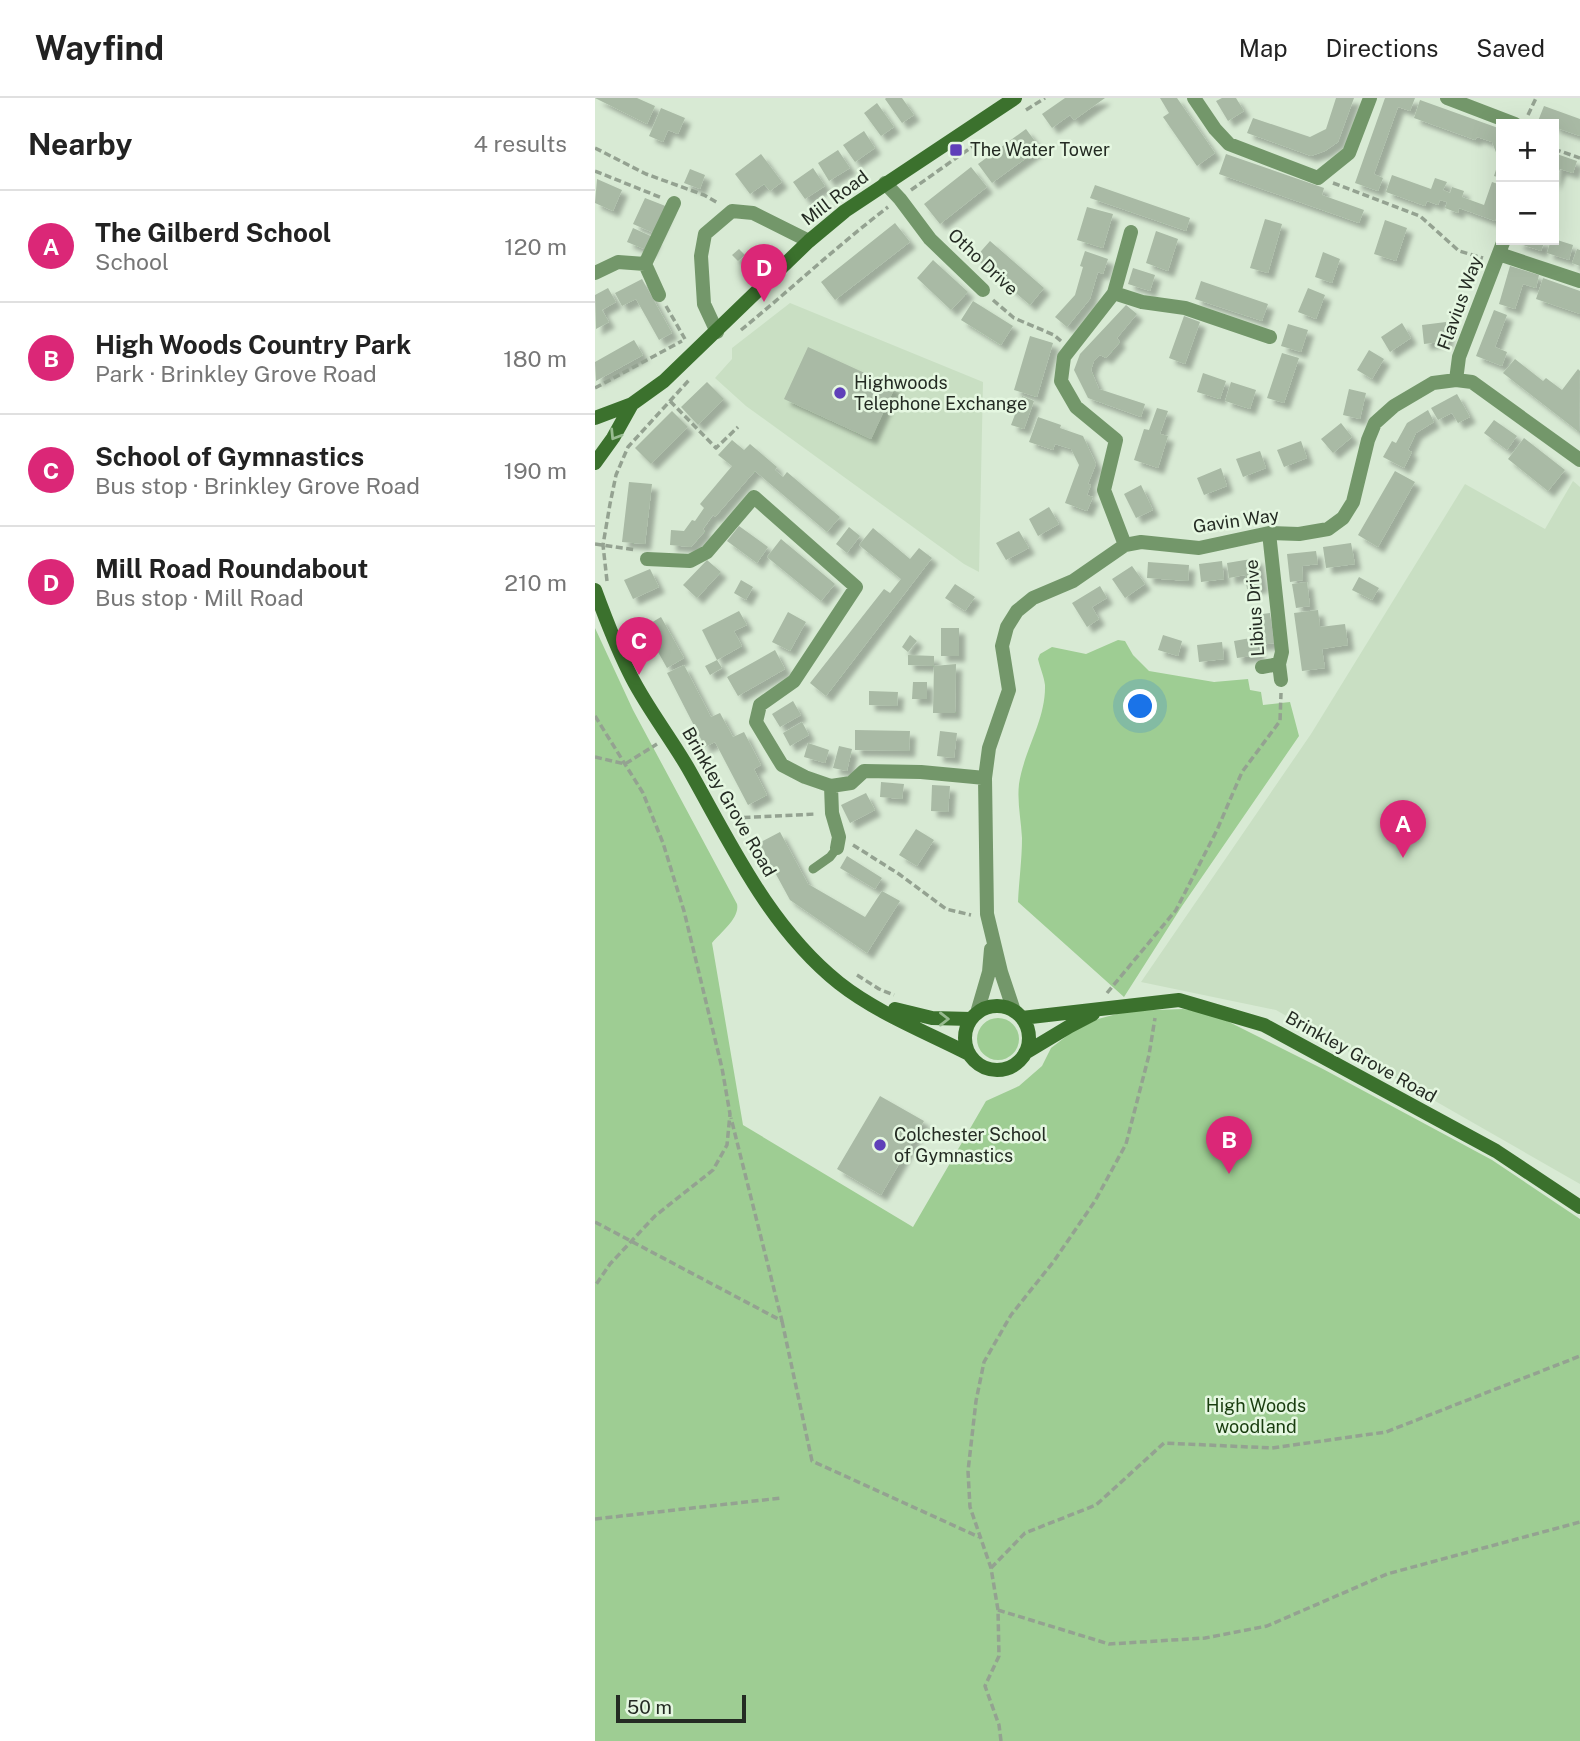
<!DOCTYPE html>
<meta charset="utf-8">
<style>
:root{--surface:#fff;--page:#f6f6f6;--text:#222;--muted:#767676;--line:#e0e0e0;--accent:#db2777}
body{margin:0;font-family:"Public Sans",sans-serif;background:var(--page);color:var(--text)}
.controls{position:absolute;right:21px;top:21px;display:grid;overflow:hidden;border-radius:0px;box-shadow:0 7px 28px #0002}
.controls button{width:63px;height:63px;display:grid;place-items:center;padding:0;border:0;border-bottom:2px solid var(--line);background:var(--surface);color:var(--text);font:35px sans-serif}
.scale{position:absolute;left:21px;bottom:18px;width:130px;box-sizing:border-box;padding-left:7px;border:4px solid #242b23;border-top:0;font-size:19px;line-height:24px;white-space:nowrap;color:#242b23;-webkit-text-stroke:5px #e5f7e1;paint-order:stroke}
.you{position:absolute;left:546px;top:609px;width:24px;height:24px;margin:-18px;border:5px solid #fff;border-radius:50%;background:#1a73e8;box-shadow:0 0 0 10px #1a73e833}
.badge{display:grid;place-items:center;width:46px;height:46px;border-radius:50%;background:var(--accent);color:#fff;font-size:23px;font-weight:700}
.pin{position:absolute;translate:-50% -58px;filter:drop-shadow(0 2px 4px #0008)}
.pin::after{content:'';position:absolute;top:37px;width:24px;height:21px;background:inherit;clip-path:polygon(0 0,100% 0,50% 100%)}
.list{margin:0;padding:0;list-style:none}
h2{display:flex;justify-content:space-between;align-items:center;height:91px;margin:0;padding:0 28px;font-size:30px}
h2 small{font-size:23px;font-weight:400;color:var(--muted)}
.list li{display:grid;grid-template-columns:46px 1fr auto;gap:21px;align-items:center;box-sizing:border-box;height:112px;padding:0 28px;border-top:2px solid var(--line)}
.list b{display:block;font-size:26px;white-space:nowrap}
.list p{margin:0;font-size:23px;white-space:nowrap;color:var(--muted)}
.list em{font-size:23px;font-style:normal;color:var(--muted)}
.map{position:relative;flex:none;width:985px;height:1643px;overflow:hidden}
header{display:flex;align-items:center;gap:42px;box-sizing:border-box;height:98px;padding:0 35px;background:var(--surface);border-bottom:2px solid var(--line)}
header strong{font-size:33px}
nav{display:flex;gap:38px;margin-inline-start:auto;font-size:24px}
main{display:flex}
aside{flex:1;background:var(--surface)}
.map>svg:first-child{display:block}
.built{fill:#c9dfc3}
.green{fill:#9ecd93}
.building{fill:#a9baa5;filter:url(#shadow)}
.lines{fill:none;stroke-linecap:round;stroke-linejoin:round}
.path{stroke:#94a291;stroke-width:3.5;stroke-dasharray:7 3.5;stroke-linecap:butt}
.lane{stroke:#73976a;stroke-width:9}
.street{stroke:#73976a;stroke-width:14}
.secondary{stroke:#3b712d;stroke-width:14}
.oneway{stroke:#98bb90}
.poi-dot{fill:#5f40b9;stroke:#e5f7e1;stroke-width:2.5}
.labels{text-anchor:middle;stroke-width:5;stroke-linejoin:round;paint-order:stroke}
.poi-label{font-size:18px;fill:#242b23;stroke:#e5f7e1;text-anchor:start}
.street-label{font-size:18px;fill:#242b23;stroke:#e5f7e1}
.park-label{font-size:18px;fill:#183c0e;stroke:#e5f7e1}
</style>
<header>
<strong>Wayfind</strong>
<nav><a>Map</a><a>Directions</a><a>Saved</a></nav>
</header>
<main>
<aside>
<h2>Nearby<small>4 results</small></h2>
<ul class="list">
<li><span class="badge">A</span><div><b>The Gilberd School</b><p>School</p></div><em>120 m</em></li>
<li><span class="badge">B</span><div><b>High Woods Country Park</b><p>Park · Brinkley Grove Road</p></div><em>180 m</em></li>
<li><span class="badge">C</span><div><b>School of Gymnastics</b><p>Bus stop · Brinkley Grove Road</p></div><em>190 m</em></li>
<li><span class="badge">D</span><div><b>Mill Road Roundabout</b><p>Bus stop · Mill Road</p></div><em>210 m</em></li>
</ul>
</aside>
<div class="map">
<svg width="985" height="1643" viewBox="0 0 985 1643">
<defs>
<filter id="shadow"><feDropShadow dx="6" dy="6" stdDeviation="2" flood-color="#0004"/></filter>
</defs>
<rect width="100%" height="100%" fill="#d8ead4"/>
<!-- built -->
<path class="built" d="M195 205 388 284 384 474 369 466 151 308 120 280 137 261V250Z
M978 383 985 389V1086L681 912 546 884 716 636 870 386 950 431Z"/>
<!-- green -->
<path class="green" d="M0 530 38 612 142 806C145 820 126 834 117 845L148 1027 318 1129 391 1003 424 988 447 968 456 950 477 934 503 921 533 913 588 911 618 916 728 971 897 1062 985 1121V1643H0Z
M523 542 530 543 538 557 554 573 619 584 653 581 655 592 666 594 668 607 695 604 704 638 587 808 529 899 423 804C424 783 427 761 427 740 426 721 422 704 424 686 429 652 451 622 450 587 449 578 445 570 443 561L445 556 457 549 491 556Z
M382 941a21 21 0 1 1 42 0a21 21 0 1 1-42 0Z"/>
<!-- building -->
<path class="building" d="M0 0H42L60 8 52 26Z
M291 0H307L319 17 307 25 290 1Z
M470 0H510L479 22 475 17 457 30 447 16Z
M565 0H582L620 55 602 68 568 19 574 15Z
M627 0H641L649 13 633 23 621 3Z
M741 0H759L743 44 730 53 716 58 652 35 658 20 715 39 731 31Z
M790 0H820L815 13 803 9 779 76 788 80 783 93 760 85Z
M825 2 906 31V80L899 78 904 62 897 44 882 39 880 42 819 20Z
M282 5 299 29 286 38 269 15Z
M949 8 985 21V38L959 29V26L943 23Z
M66 10 90 20 83 36 73 32 68 44 54 38Z
M431 31 445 50 397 85 383 66Z
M269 33 280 50 260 64 248 47Z
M243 52 255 70 234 83 223 65Z
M959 55 982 63 978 75 965 71 959 87Z
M166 56 187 84 175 93 169 86 155 96 140 76Z
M631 56 729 90 727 97 769 112 764 125 624 76Z
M376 69 392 89 345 126 329 106Z
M218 70 230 88 210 101 198 84Z
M95 71 110 77 105 91 89 85Z
M797 77 836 91 840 80 852 84 848 92 855 95 857 89 869 93 867 99 889 107 897 84 906 87V106L900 123 864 110 863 115 850 110 852 104 845 102 843 107 832 103 830 108 791 94Z
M2 81 27 92 18 113 0 105Z
M500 87 595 120 591 133 495 100Z
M50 100 73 109 61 136 38 126Z
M492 109 518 116 508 150 482 142Z
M670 121 687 126 673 175 655 170Z
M790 122 812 130 801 163 779 156Z
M300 125 315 144 240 202 226 184Z
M38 130 60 140 54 153 32 144Z
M561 133 583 141 573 173 551 165Z
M959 141 978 147 974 162 952 155 956 142Z
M924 142H950L946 153 922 145Z
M395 143 449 190 435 207 380 160Z
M144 151 150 157 143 163 137 157Z
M982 151 985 152V168L977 165Z
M490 153 513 161 508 176 503 174 495 201 472 229 460 219 480 197 488 169 485 168Z
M728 154 745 161 737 185 720 179Z
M338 162 373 194 356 212 322 180Z
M915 168 944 177 941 190 928 186 920 211 904 206Z
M538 170 560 177 555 193 533 186Z
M948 180 985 193V216L941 201Z
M47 181 77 235 64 242 41 201 27 208 20 195Z
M606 183 673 206 667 223 600 201Z
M13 190 21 204 7 212 14 224 1 231 0 197Z
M713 190 730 197 721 221 703 214Z
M378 203 418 228 406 247 366 222Z
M531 207 542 216 522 240 525 244 511 260 505 257 499 263 496 272 504 291 550 306 546 319 493 300 479 272 485 256Z
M899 212 912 217 900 249 912 254 907 268 881 258Z
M589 218 605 224 590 266 574 260Z
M851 224 853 243 829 246 827 227Z
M807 225 816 240 795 254 786 239Z
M693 226 713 232 706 254 686 248Z
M435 238 458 245 442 299 419 292Z
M39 242 48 257 1 283 0 264Z
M213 249 300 289 276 341 189 301Z
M774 252 789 261 777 281 762 272Z
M687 255 704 260 689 305 672 300Z
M920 261 948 283 951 280 967 292 983 271 985 273 984 334 908 275Z
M608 275 631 283 625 301 602 294Z
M112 284 129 301 103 327 86 309Z
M636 284 661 292 655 311 630 303Z
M754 291 771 295 765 321 748 317Z
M862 296 875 319 863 325 857 315 843 322 836 310Z
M427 298 439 303 429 331 416 327Z
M562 310 573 313 565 336 573 338 563 370 539 362 549 331 554 332Z
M833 312 839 324 821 335 813 352 817 354 809 370 788 359 797 343 801 345 812 325Z
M77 313 93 329 56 366 40 350Z
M443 319 466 327 465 330 488 338 501 366 493 386 496 387 492 397 498 399 492 413 470 405 484 367 476 351 460 346 458 352 434 344Z
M899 322 922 338 912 352 889 335Z
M746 325 757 339 738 355 726 341Z
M929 340 970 372 953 393 913 361Z
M137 342 149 352 155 346 182 369 180 372 188 379 192 374 245 419 232 434 160 373 120 419 118 417 108 431 110 433 96 449 75 447 76 432 89 433 97 422 100 423 109 410 105 406 137 368 123 357Z
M706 343 712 360 689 369 682 352Z
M665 353 671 370 648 379 641 361Z
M626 370 632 388 609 397 602 380Z
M800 373 820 384 783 449 763 437Z
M34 384 57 386 50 446 27 444Z
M546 387 558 412 541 420 529 396Z
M454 409 464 426 443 438 434 421Z
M144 428 173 449 162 465 132 443Z
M254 429 265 438 252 455 241 446Z
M278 430 315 461 324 450 337 460 231 598 215 585 289 491 295 495 306 481 264 447Z
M424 433 434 450 411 462 401 445Z
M186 441 240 486 226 503 172 459Z
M756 445 760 466 731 470 728 449Z
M721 453 723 466 707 468 708 482 695 484 692 456Z
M662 460 667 489 652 491 650 477 634 480 632 465Z
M112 462 126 474 102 500 88 487Z
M627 463 629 481 606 484 604 466Z
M553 464 594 467 593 483 552 480Z
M537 468 550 486 530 500 517 481Z
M55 471 64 489 38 501 29 482Z
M764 479 784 490 777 502 757 492Z
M146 482 158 489 151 502 139 495Z
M712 484 715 508 701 510 697 486Z
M360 486 380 499 370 513 350 500Z
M505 488 512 500 497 509 504 521 492 529 477 505Z
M723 512 725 529 750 526 753 547 727 551 730 570 707 573 699 515Z
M144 513 152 527 139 533 147 548 122 562 127 570 115 577 110 568 122 562 107 532Z
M193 514 211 524 195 553 177 544Z
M675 515 679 545 664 547 660 517Z
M66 519 89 560 72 570 49 529Z
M346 530H364V558H346Z
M315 537 322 543 313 554 307 549Z
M568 537 587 543 583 558 563 552Z
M661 539 664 557 642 560 639 543Z
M627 544 629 561 604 564 602 547Z
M180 552 190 571 143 598 132 579Z
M313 557 339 558V568L313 567Z
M361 566 360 615H338L339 568Z
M89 567 116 619 125 615 138 639 149 634 166 667 159 671 172 697 153 707 120 644 110 649 72 575Z
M318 584H332V601H317Z
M274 593 303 594 302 608 274 607Z
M198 603 206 617 185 629 177 616Z
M207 624 214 637 195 648 188 635Z
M260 632 315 633 314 653 260 652Z
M345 633 362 635 359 660 342 658Z
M213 645 234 652 230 665 209 659Z
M244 648 257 651 252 673 238 670Z
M286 684 309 686 307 701 285 699Z
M337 687 355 688 353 714 336 713Z
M271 695 280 712 255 725 246 707Z
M321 731 339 742 322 768 304 757Z
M185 734 213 786 270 819 287 793 305 803 272 855 195 802 164 745Z
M252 758 287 780 280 791 245 770Z
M285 998 329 1023 286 1097 242 1071Z"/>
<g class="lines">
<!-- path -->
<path class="path" d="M431 12 450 0
M933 17 941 0
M0 50 51 76 109 97 123 105
M959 51 985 60
M0 73 67 100
M738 85 825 118 864 153 888 160
M316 92 381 46
M398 202 419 220 459 237 466 243
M71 208 90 241
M146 232C195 192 242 148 293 109
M0 290 87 243
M75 303 121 350 143 329
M0 446 41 452
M12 483 8 447 15 406 21 377 33 349 95 281
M0 618 48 695 68 745 89 813 127 970 135 1016 132 1047 118 1072 60 1118 15 1166 0 1188
M0 659 30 666 62 646
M138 720 221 716
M258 747 304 776 351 811 376 817
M262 877 284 891 299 897
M512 895 581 812 622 732 647 674 685 623 686 595
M0 1124 187 1223 136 1020
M187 1223 217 1363 384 1439
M0 1421 186 1400
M396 1470 430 1435 501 1407 569 1345 677 1350 791 1334 985 1258
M403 1512 514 1546 610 1540 672 1528 792 1476 985 1424
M406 1643 404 1627 390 1588 404 1558 403 1512 396 1470 375 1409 373 1373 381 1303 389 1264 416 1217 459 1163 500 1103 531 1046 554 957 560 920"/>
<!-- lane -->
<path class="lane" d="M218 771 235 759 242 750"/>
<!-- street -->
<path class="street" d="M599 0 620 31 634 46 723 80 754 55 775 0
M852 0 920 26
M290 85 305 101 335 141 388 192
M904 156 985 183
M0 175 23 164 50 166
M519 195 547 204 590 210 675 239
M64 197 50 166 79 105
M122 234 109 206 106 158 110 136 137 113 158 115 214 143
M861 282 864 259 909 142
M674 435 687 554 684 566 686 582
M530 447 509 392 521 342 481 309 466 283 469 259 519 195 536 134
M52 461 95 463 112 454 159 399 261 489 199 583 165 607 161 624 187 667 210 679 236 688 256 685 269 673 326 674 390 680
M667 569 684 566
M236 688 237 715 244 739 242 750
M419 913 406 874 392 816 390 680 394 650 414 592 407 548 412 529 422 513 438 500 478 483 530 447 546 444 604 450 674 435 704 436 733 431 748 420 758 404 773 342 780 325 799 308 838 285 861 282 877 284 985 362
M382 915 394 874 396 851"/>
<!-- secondary -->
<path class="secondary" d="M0 320 37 306 69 283 214 143 250 113 420 0
M0 365 18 340 37 306
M0 492C11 522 22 551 37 580 53 611 75 639 93 670 136 746 174 829 244 885 282 915 331 934 374 956
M370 940a32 32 0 1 1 64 0a32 32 0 1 1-64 0Z
M300 911 337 920 376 921
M427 920 584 902 669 927 901 1053 985 1109
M430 955 475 928 498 916"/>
</g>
<!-- one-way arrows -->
<defs><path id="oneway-chevron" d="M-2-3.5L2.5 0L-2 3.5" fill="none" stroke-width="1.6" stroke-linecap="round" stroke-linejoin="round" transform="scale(1.75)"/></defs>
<g class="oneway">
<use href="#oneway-chevron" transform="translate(20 337) rotate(122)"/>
<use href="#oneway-chevron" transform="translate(349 921)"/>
</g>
<!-- markers -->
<g class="poi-dot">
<rect x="354" y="45" width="14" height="14" rx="3.5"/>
<circle cx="245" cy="295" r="7"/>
<circle cx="285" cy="1047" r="7"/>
</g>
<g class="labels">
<!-- poi labels -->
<g class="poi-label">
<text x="375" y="58">The Water Tower</text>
<text x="259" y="291">Highwoods<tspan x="259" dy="21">Telephone Exchange</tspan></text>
<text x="299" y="1043">Colchester School<tspan x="299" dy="21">of Gymnastics</tspan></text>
</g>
<!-- street labels -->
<g class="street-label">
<text transform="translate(240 100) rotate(-37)" y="6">Mill Road</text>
<text transform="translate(388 164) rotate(43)" y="6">Otho Drive</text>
<text transform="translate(865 205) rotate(-70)" y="6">Flavius Way</text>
<text transform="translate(641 423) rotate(-8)" y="6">Gavin Way</text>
<text transform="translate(660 510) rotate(-94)" y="6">Libius Drive</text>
<text transform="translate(134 704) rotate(60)" y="6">Brinkley Grove Road</text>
<text transform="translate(766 959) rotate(29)" y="6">Brinkley Grove Road</text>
</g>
<!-- park labels -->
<g class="park-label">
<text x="661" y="1314">High Woods<tspan x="661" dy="21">woodland</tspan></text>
</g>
</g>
</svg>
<div class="controls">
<button>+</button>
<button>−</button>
</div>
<div class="scale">50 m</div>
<div class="you"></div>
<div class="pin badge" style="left:808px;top:760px">A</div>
<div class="pin badge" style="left:634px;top:1076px">B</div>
<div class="pin badge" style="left:44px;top:577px">C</div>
<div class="pin badge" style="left:169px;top:204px">D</div>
</div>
</main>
